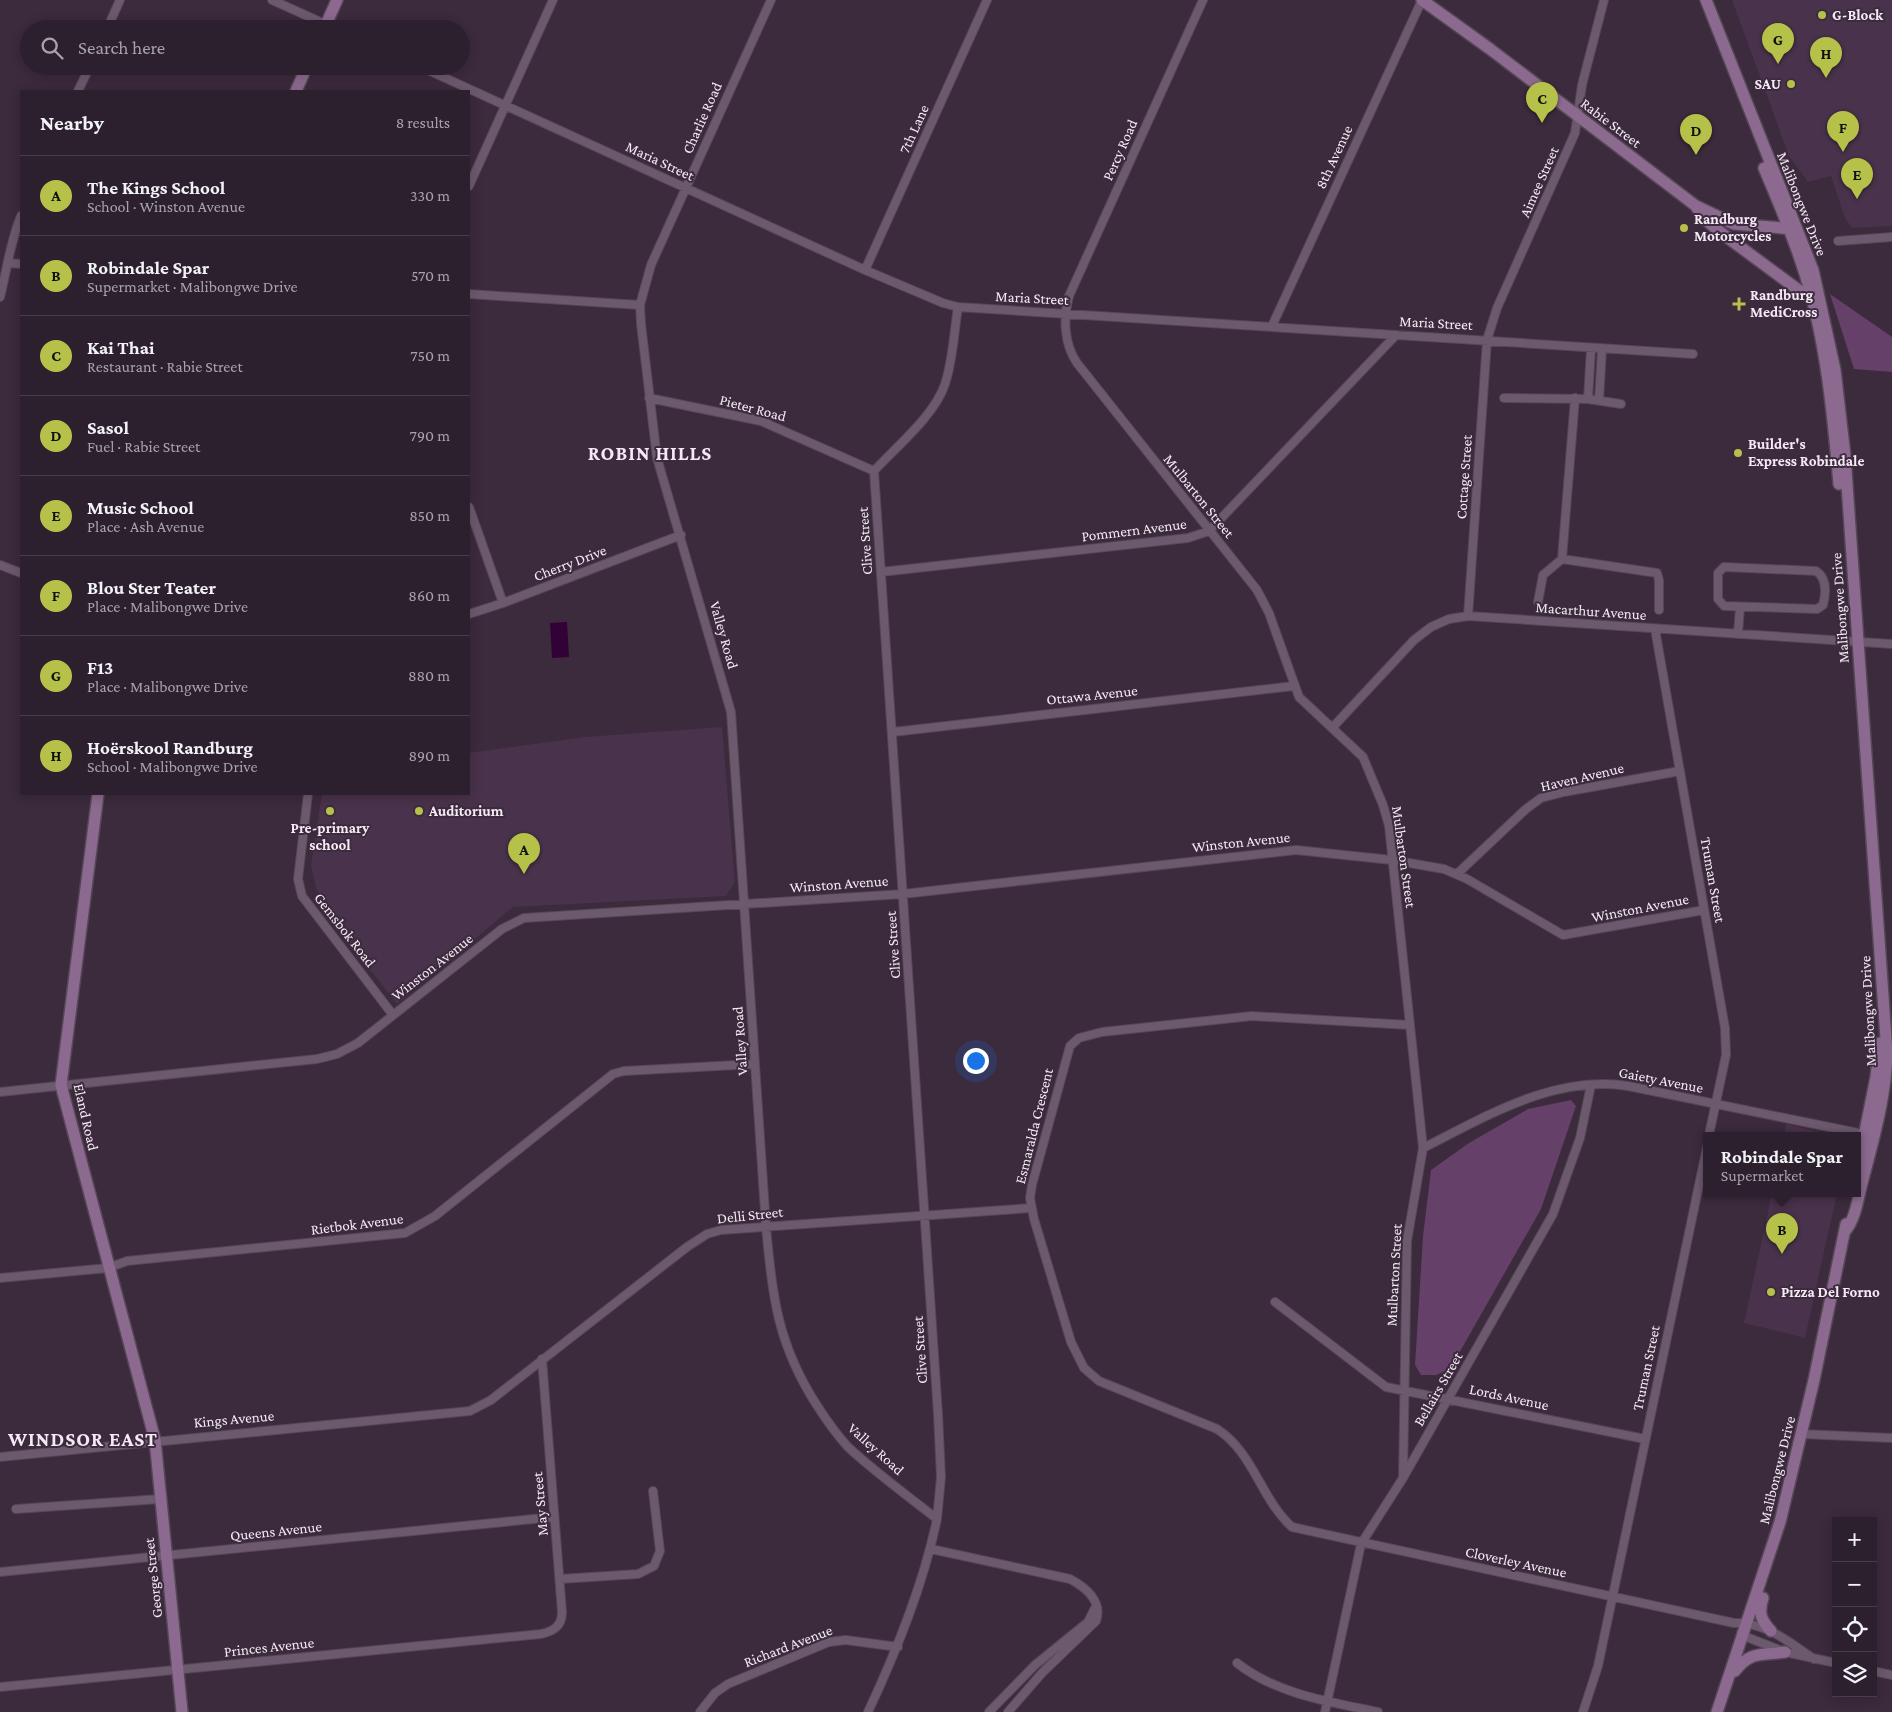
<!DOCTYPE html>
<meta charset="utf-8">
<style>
:root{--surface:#2d202e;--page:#392d3a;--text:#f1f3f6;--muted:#a7a3aa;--line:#483e4a;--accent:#b6c149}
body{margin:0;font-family:"Crimson Pro",serif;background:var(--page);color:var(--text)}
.controls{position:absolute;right:15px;bottom:15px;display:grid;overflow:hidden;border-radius:0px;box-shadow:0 2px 12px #0003}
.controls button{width:45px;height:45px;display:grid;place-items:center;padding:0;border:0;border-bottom:1px solid var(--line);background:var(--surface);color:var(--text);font:25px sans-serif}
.you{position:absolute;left:975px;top:1060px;width:18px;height:18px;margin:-12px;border:4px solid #fff;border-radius:50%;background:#1a73e8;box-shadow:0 0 0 8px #1a73e833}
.badge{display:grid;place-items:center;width:32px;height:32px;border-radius:50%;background:var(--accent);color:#111;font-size:16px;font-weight:700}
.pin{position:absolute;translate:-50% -41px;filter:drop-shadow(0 1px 2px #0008)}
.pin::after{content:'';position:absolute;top:26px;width:18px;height:15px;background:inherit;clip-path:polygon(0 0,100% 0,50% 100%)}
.popup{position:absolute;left:1703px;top:1132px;width:158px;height:65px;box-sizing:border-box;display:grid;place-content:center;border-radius:0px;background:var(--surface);filter:drop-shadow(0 1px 4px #0005);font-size:16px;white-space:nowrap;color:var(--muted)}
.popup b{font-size:19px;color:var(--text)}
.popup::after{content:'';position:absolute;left:50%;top:100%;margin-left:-10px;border:10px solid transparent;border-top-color:var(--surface)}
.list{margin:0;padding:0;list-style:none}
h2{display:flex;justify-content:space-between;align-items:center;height:65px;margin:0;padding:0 20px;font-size:21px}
h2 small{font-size:16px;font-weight:400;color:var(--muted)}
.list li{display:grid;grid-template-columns:32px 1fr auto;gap:15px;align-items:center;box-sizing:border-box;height:80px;padding:0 20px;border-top:1px solid var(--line)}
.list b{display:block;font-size:19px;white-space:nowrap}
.list p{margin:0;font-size:16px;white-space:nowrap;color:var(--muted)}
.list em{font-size:16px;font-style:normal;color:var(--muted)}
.icon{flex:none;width:28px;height:28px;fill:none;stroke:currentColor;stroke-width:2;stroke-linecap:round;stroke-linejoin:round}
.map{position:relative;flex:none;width:1892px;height:1712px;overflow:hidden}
.search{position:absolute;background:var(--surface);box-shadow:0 2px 12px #0003;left:20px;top:20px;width:450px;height:55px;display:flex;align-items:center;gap:12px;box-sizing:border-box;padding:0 18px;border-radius:28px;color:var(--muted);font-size:19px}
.panel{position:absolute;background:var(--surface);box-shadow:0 2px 12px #0003;left:20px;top:90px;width:450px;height:705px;border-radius:0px}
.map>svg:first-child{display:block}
.built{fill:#49324b}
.green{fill:#654068}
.water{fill:#320236}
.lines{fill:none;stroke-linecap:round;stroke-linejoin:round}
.street-casing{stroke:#554656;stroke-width:10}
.secondary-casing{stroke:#554656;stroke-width:14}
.street{stroke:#6d596e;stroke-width:8}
.secondary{stroke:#8c6a8f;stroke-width:11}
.poi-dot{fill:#b6c149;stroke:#3c2a3d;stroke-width:2}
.labels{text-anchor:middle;stroke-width:4;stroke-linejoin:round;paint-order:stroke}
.poi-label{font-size:15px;font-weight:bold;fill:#f5e9f5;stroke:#3c2a3d;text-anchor:start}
.street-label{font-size:15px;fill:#f5e9f5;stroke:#3c2a3d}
.district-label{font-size:20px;font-weight:bold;letter-spacing:1px;fill:#f5e9f5;stroke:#3c2a3d}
</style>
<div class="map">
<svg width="1892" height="1712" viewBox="0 0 1892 1712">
<rect width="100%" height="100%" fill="#3c2a3d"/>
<!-- built -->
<path class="built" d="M1732 0H1892V226L1852 228 1845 218 1831 176 1808 182 1789 156Z
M722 727 735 882 726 896 513 907 397 1004 341 933 316 888 311 865 322 794H469V753L585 737Z
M1786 1124 1831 1135H1784Z
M1772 1193H1837L1805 1338 1744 1323Z"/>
<!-- green -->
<path class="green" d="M1830 294 1892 337V372L1854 369Z
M1571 1100 1576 1106 1541 1209 1450 1369 1436 1375H1421L1415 1365 1423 1236 1431 1170 1469 1143 1528 1109Z"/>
<!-- water -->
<path class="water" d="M567 622 569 657 552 658 550 623Z"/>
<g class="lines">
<!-- street casing -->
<g class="street-casing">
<path id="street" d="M272 0 336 29
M771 0 651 265 640 305 641 324 657 458 731 712 766 1226C772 1297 778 1346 818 1407 827 1421 837 1435 848 1447 876 1473 908 1496 937 1519 923 1586 897 1650 868 1712
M1203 0 1069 296C1063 318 1064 344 1077 363L1257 590 1269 613 1299 697 1363 757 1383 805 1389 826 1423 1148 1407 1241 1403 1478
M107 29 120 0
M419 66 865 270 943 303 958 307 1693 354
M78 91 90 66
M469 186 553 0
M1838 241 1892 237
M9 263 21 264
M865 270 987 0
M469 294 640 305
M0 297C7 270 10 242 21 216
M1272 326 1422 0
M649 398 761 421 874 471
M1504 398 1588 399 1621 404
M1588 399 1591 349
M1599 400 1602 350
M469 507 503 603
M1562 559 1575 398
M0 565 21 573
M1724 567 1816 571C1827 578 1826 593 1823 605L1817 609 1724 606 1718 599V573Z
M881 572 1188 538 1209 531 1396 335
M1538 602 1543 575 1562 559 1657 573 1659 580V610
M469 614 503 603 681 535
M1468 616 1487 340 1497 308 1575 133 1582 85 1604 0
M1655 629 1725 1028 1726 1055 1709 1135
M1738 634 1740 607
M1332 728 1414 640 1431 627 1449 619 1468 616 1892 644
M893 732 1294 686
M308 794 298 879 302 896 393 1015
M1457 874 1526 809 1541 798 1564 792 1680 771
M1410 1025 1252 1016 1102 1032 1079 1038 1070 1046 1032 1185 1030 1198 1034 1219 1071 1342 1084 1368 1099 1381 1217 1429C1254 1453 1260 1498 1292 1527L1734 1623C1765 1621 1790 1643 1814 1659
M0 1092 317 1059 337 1054 358 1043 502 929 524 918 903 894 1296 850 1392 860 1444 869 1467 879 1563 935 1704 910
M1423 1148C1485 1117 1555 1074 1628 1086L1868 1135
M0 1278 108 1268 127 1261 405 1233 435 1216 613 1074 624 1071 755 1064
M1275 1302 1386 1387 1645 1439
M1802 1434 1892 1438
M0 1457 470 1411 491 1400 687 1247 707 1234 721 1230 1031 1208
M16 1509 160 1499
M937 1519 941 1477 938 1414 874 471C896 447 935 415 945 384 953 360 954 332 958 307
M931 1549 1070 1579C1085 1587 1103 1601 1096 1621L1042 1673 1008 1712
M0 1572 554 1517
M560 1579 638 1574 654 1566 660 1551 653 1491
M1741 1633 1744 1636 1785 1652 1836 1663
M1237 1663C1276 1694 1330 1702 1378 1712
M1873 1671 1892 1675
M0 1687 541 1634C554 1631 562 1626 562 1612L542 1359
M700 1712 715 1693 728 1684 829 1642 846 1640 898 1647
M989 1712 1035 1665 1088 1622 1095 1608
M1325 1712 1361 1544 1403 1478 1553 1214 1580 1138 1591 1085
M1583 1712 1598 1666 1707 1147"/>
</g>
<!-- secondary casing -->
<g class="secondary-casing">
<path id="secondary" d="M1422 0 1490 49 1696 206 1734 224 1794 229
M1706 0 1813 270 1835 370 1845 456 1887 1053C1886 1096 1873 1141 1862 1183 1858 1198 1856 1217 1846 1230
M324 29 337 0
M296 91 307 66
M1764 168C1779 203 1794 238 1805 274 1826 341 1833 414 1839 484
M1697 208 1705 219 1720 232 1812 300
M98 794 61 1085 155 1440 182 1712
M1857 1171 1876 1077 1880 1043
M1763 1598C1758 1613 1761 1620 1771 1631
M1735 1671C1751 1650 1762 1656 1785 1652
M1717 1712 1780 1522 1814 1380 1846 1224"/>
</g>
<!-- street -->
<use href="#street" class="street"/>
<!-- secondary -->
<use href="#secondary" class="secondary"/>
</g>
<!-- markers -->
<g class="poi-dot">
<circle cx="1822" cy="15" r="5"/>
<circle cx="1791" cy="84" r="5"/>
<circle cx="1684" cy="228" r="5"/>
<path d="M1736.5 296.5h5v5h5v5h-5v5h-5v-5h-5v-5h5z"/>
<circle cx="1738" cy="453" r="5"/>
<circle cx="330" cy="811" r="5"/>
<circle cx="419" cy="811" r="5"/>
<circle cx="1771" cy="1292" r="5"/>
</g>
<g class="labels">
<!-- poi labels -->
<g class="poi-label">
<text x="1832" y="20">G-Block</text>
<text x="1781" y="89" text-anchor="end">SAU</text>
<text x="1694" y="224">Randburg<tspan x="1694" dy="17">Motorcycles</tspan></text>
<text x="1750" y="300">Randburg<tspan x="1750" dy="17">MediCross</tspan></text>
<text x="1748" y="449">Builder's<tspan x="1748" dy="17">Express Robindale</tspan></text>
<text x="429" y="816">Auditorium</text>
<text x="330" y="833" text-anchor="middle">Pre-primary<tspan x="330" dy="17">school</tspan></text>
<text x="1781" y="1297">Pizza Del Forno</text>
</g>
<!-- street labels -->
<g class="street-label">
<text transform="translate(702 118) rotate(-66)" y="5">Charlie Road</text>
<text transform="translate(1611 123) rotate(37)" y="5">Rabie Street</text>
<text transform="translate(914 129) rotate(-66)" y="5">7th Lane</text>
<text transform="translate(1120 150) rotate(-66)" y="5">Percy Road</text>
<text transform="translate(1334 157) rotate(-65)" y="5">8th Avenue</text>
<text transform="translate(660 161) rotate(25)" y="5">Maria Street</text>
<text transform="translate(1539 182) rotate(-66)" y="5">Aimee Street</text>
<text transform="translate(1802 204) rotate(68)" y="5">Malibongwe Drive</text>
<text transform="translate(1032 298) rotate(3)" y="5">Maria Street</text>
<text transform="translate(1436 323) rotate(3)" y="5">Maria Street</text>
<text transform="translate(753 408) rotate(15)" y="5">Pieter Road</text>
<text transform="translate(1464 477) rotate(-86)" y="5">Cottage Street</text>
<text transform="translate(1199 496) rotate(51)" y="5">Mulbarton Street</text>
<text transform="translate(1134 530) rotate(-7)" y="5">Pommern Avenue</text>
<text transform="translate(865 541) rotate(-94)" y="5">Clive Street</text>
<text transform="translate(570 563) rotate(-21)" y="5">Cherry Drive</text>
<text transform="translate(1840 608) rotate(-94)" y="5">Malibongwe Drive</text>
<text transform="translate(1591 611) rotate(4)" y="5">Macarthur Avenue</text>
<text transform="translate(724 635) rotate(74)" y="5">Valley Road</text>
<text transform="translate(1092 695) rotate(-6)" y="5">Ottawa Avenue</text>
<text transform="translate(1582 777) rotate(-13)" y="5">Haven Avenue</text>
<text transform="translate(1241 842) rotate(-6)" y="5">Winston Avenue</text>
<text transform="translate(1404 857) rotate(82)" y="5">Mulbarton Street</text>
<text transform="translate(1713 880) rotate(80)" y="5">Truman Street</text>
<text transform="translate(839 884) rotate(-4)" y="5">Winston Avenue</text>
<text transform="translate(1640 908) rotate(-11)" y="5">Winston Avenue</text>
<text transform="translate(345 930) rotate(52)" y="5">Gemsbok Road</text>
<text transform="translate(893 945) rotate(-94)" y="5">Clive Street</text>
<text transform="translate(432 967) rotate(-38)" y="5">Winston Avenue</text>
<text transform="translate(1868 1011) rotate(-93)" y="5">Malibongwe Drive</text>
<text transform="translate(740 1041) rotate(-94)" y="5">Valley Road</text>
<text transform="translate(1661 1080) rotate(11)" y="5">Gaiety Avenue</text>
<text transform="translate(86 1117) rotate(77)" y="5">Eland Road</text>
<text transform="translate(1034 1126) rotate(-76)" y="5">Esmaralda Crescent</text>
<text transform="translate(750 1215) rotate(-6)" y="5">Delli Street</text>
<text transform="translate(357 1224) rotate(-7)" y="5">Rietbok Avenue</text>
<text transform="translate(1394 1275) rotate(-87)" y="5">Mulbarton Street</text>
<text transform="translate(920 1350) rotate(-94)" y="5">Clive Street</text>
<text transform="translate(1646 1368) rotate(-78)" y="5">Truman Street</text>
<text transform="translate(1438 1389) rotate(-60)" y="5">Bellairs Street</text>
<text transform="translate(1509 1397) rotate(12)" y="5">Lords Avenue</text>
<text transform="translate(234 1419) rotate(-5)" y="5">Kings Avenue</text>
<text transform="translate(876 1449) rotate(42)" y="5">Valley Road</text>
<text transform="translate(1777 1470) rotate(-76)" y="5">Malibongwe Drive</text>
<text transform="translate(540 1504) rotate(-95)" y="5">May Street</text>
<text transform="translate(276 1531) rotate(-6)" y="5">Queens Avenue</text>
<text transform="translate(1516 1562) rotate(12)" y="5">Cloverley Avenue</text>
<text transform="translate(153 1578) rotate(-96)" y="5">George Street</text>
<text transform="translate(788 1646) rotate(-21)" y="5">Richard Avenue</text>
<text transform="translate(269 1647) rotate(-6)" y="5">Princes Avenue</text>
</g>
<!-- district labels -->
<g class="district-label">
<text x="650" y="460">ROBIN HILLS</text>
<text x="83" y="1446">WINDSOR EAST</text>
</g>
</g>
</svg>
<div class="controls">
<button>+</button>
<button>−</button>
<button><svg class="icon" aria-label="locate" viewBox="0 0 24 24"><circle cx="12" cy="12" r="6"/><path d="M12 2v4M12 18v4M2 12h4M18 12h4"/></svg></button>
<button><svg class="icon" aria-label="layers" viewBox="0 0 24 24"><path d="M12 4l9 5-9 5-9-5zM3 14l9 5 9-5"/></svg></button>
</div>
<div class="you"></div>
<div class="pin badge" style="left:524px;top:874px">A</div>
<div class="pin badge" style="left:1782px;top:1254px">B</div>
<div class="popup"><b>Robindale Spar</b>Supermarket</div>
<div class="pin badge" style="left:1542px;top:123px">C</div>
<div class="pin badge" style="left:1696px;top:155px">D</div>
<div class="pin badge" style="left:1857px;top:199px">E</div>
<div class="pin badge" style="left:1843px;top:152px">F</div>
<div class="pin badge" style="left:1778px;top:64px">G</div>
<div class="pin badge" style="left:1826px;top:78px">H</div>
<div class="search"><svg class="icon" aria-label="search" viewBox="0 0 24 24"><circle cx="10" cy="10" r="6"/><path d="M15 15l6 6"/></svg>Search here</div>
<section class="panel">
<h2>Nearby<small>8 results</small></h2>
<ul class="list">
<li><span class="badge">A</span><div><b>The Kings School</b><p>School · Winston Avenue</p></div><em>330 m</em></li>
<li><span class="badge">B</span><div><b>Robindale Spar</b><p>Supermarket · Malibongwe Drive</p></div><em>570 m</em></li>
<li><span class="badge">C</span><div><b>Kai Thai</b><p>Restaurant · Rabie Street</p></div><em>750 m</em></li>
<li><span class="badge">D</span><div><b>Sasol</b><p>Fuel · Rabie Street</p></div><em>790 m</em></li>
<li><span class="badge">E</span><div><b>Music School</b><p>Place · Ash Avenue</p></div><em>850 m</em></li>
<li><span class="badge">F</span><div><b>Blou Ster Teater</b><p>Place · Malibongwe Drive</p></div><em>860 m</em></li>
<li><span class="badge">G</span><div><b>F13</b><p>Place · Malibongwe Drive</p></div><em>880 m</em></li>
<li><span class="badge">H</span><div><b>Hoërskool Randburg</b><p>School · Malibongwe Drive</p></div><em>890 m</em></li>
</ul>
</section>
</div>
